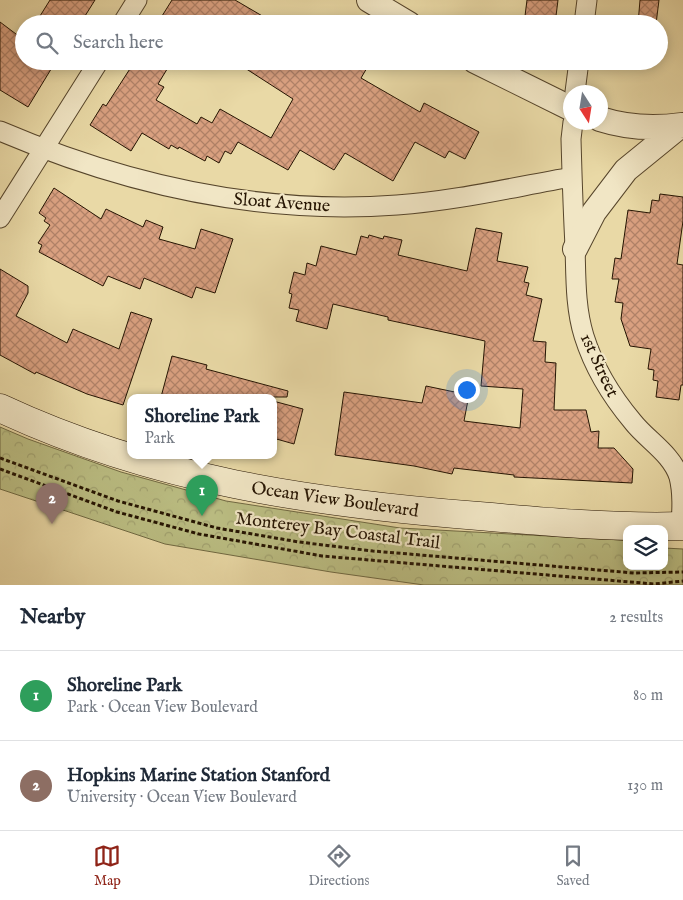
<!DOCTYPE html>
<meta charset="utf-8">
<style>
:root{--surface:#fff;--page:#f6f6f7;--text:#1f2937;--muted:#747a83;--line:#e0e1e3;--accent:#8f2418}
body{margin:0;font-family:"IM FELL English",serif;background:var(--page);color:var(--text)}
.controls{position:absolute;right:15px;bottom:15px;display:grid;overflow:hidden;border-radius:10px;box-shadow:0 2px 12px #0003}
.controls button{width:45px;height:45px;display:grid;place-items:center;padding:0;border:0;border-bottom:1px solid var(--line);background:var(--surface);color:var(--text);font:25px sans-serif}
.compass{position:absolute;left:563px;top:85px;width:45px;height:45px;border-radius:50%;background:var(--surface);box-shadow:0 2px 12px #0003;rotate:168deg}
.you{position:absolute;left:466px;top:389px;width:18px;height:18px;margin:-12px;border:4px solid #fff;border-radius:50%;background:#1a73e8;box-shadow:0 0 0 8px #1a73e833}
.badge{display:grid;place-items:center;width:32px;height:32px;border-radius:50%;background:var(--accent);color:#fff;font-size:16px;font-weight:700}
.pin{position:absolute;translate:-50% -41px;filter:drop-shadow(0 1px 2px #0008)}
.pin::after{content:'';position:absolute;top:26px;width:18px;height:15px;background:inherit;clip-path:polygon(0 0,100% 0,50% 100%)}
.popup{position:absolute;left:127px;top:394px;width:150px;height:65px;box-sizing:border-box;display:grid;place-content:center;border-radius:10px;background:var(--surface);filter:drop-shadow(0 1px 4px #0005);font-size:16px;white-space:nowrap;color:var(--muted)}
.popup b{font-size:19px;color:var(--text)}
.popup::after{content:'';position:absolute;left:50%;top:100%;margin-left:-10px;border:10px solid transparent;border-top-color:var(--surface)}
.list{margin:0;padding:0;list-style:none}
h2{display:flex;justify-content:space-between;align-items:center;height:65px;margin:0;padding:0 20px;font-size:21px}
h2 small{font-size:16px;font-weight:400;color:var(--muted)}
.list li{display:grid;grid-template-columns:32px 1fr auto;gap:15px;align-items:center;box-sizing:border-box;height:90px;padding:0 20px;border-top:1px solid var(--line)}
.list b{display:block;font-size:19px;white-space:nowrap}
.list p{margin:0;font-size:16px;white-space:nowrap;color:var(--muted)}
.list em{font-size:16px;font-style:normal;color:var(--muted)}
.icon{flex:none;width:28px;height:28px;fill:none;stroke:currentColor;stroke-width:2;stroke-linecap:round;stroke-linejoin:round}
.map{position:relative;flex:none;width:683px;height:585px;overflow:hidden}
.search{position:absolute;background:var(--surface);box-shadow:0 2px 12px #0003;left:15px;right:15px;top:15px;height:55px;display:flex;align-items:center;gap:12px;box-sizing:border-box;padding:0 18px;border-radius:28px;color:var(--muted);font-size:19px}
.sheet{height:245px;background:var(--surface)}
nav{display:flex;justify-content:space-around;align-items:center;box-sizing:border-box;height:70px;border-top:1px solid var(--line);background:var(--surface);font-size:14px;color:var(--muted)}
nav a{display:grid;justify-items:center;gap:2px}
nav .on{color:var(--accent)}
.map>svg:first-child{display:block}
.park{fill:url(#park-crowns);stroke:#706942}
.building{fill:url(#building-cross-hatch);stroke:#251402}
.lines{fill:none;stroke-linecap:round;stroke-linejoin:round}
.minor-casing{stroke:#56452b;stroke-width:21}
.tertiary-casing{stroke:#56452b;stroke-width:26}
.secondary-casing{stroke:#251402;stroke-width:29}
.path{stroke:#251402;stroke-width:3;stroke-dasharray:4 2.5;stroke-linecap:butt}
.minor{stroke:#f1e6c5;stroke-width:19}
.tertiary{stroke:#f1e6c5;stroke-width:24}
.secondary{stroke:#f1e6c5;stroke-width:28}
.labels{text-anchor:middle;stroke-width:4.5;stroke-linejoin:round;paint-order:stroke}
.street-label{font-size:18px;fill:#251402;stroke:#f1e6c5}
</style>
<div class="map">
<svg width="683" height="585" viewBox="0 0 683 585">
<defs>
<pattern id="park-crowns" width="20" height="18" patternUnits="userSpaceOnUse" patternTransform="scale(1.25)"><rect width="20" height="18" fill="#bbbe83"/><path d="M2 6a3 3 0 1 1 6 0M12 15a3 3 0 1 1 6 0" fill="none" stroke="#a1a270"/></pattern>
<pattern id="building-cross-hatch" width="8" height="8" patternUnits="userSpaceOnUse" patternTransform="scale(1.25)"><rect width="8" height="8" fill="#d9a080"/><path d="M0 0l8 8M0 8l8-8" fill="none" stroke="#b08167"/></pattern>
</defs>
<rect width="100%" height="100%" fill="#e9d9a6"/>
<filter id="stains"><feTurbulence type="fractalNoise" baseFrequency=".004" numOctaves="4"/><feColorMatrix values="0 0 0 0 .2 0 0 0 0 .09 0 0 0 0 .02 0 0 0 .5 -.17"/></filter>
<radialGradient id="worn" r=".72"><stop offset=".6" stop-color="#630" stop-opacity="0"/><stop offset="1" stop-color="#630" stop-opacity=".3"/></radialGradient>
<!-- park -->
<path class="park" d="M0 427 28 439 121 472 226 501 400 528 621 540 627 541V566H664V548L683 549V585H424L331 572 165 544 0 489Z"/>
<!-- building -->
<path class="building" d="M50 0H95L80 24H35Z
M172 0H235L276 24H157Z
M527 0H558L555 24H524Z
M640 0H659L656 24H638Z
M0 22 24 40V61H56L28 107 0 90Z
M135 61H172L158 84 164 87 156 100 197 124 201 117 212 123 220 109 271 138 293 99 234 61H371L361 78 420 112 424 103 479 132 465 159 449 151 445 158 415 142 393 181 345 153 334 170 300 150 288 170 238 142 231 154 225 151 219 163 207 156 205 161 179 147 178 149 171 145 169 149 142 133 131 151 90 125 103 104 106 106Z
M54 188 101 219 106 209 143 227 146 220 163 227 159 239 195 249 201 229 233 239 215 293 196 287 192 298 144 278 140 289 108 276 103 286 39 252 42 245 38 243 50 225 44 221 46 218 39 213Z
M660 194 683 197V221L677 264 683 265V385H681L679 400 656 397 658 381 653 380 654 370 648 369 651 349 630 346 621 319 623 303 615 302 619 279H612L615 258 621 259 628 210 650 213 652 200 659 201Z
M476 228 502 233 497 261 528 267 524 282 529 283 526 295 542 299 533 341 546 342 545 362 556 363 554 410H586L591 432 599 431 598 448H614L633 469 632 483 514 477V475L454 468 452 474 414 466 335 455 344 392 422 403 426 386 469 395 464 421 520 428 523 389 481 386 485 341 388 320V317L333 304 327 329 296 321 299 310 289 308 292 294 289 293 294 272 305 275 307 263 316 266 321 246 356 255 361 236 368 238 369 235 383 239 384 236 402 240 398 255 467 271Z
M0 269 28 286V293L16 316 67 343 73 329 119 349 131 312 152 319 123 405 87 394 36 372 35 374 0 355Z
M172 356 207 365 206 369 288 391 287 397H161Z
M273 401 303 409 294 444 273 438Z"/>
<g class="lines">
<!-- minor casing -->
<g class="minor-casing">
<path id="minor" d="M122 24 137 0
M584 24 587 0
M575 92 579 61
M573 122 571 139C572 175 573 210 575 246 576 276 575 307 584 336 594 368 612 397 633 422 647 440 672 454 679 477 683 493 682 510 681 526
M0 131C126 185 259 215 397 205 456 201 514 187 572 177
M0 218 99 61"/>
</g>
<!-- tertiary casing -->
<g class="tertiary-casing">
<path id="tertiary" d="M369 0 409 24
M475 61 570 108
M600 119C628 128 654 129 682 125
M575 249 594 212 626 170 680 126"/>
</g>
<!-- secondary casing -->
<g class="secondary-casing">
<path id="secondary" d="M0 408C154 480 312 503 479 516 547 522 615 528 683 526"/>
</g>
<!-- path -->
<path class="path" d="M0 458 118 501 217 528 299 542 373 551 634 573 683 572
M0 469 117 512 199 534 322 556 654 584 683 581"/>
<!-- minor -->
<use href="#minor" class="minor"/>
<!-- tertiary -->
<use href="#tertiary" class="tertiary"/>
<!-- secondary -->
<use href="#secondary" class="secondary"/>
</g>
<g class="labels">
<!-- street labels -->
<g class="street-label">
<text transform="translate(282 202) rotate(4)" y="6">Sloat Avenue</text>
<text transform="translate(600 365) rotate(65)" y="6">1st Street</text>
<text transform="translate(335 499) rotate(8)" y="6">Ocean View Boulevard</text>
<text transform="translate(338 530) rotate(7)" y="6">Monterey Bay Coastal Trail</text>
</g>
</g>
<rect width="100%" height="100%" filter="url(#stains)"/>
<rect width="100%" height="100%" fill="url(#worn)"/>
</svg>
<div class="controls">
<button><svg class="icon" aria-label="layers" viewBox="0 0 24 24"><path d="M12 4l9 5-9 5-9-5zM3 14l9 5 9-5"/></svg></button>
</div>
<svg class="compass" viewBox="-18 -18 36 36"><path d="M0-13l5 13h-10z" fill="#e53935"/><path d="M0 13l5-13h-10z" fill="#747a83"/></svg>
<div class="you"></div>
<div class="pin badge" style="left:202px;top:516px;background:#2e9e5b">1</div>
<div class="popup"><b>Shoreline Park</b>Park</div>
<div class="pin badge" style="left:52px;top:524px;background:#8d6e63">2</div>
<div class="search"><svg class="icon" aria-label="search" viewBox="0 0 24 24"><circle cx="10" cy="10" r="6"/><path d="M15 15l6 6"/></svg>Search here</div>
</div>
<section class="sheet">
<h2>Nearby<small>2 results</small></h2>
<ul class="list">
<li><span class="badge" style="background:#2e9e5b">1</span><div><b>Shoreline Park</b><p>Park · Ocean View Boulevard</p></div><em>80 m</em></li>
<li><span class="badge" style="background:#8d6e63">2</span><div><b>Hopkins Marine Station Stanford</b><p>University · Ocean View Boulevard</p></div><em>130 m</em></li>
</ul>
</section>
<nav>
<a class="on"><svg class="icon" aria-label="map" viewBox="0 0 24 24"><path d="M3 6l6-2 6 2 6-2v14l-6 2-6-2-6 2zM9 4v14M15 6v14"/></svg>Map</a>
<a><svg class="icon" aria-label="directions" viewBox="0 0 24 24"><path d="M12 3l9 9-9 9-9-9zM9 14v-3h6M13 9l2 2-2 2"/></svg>Directions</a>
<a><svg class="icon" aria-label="saved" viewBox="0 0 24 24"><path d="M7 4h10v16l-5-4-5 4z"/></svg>Saved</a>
</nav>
